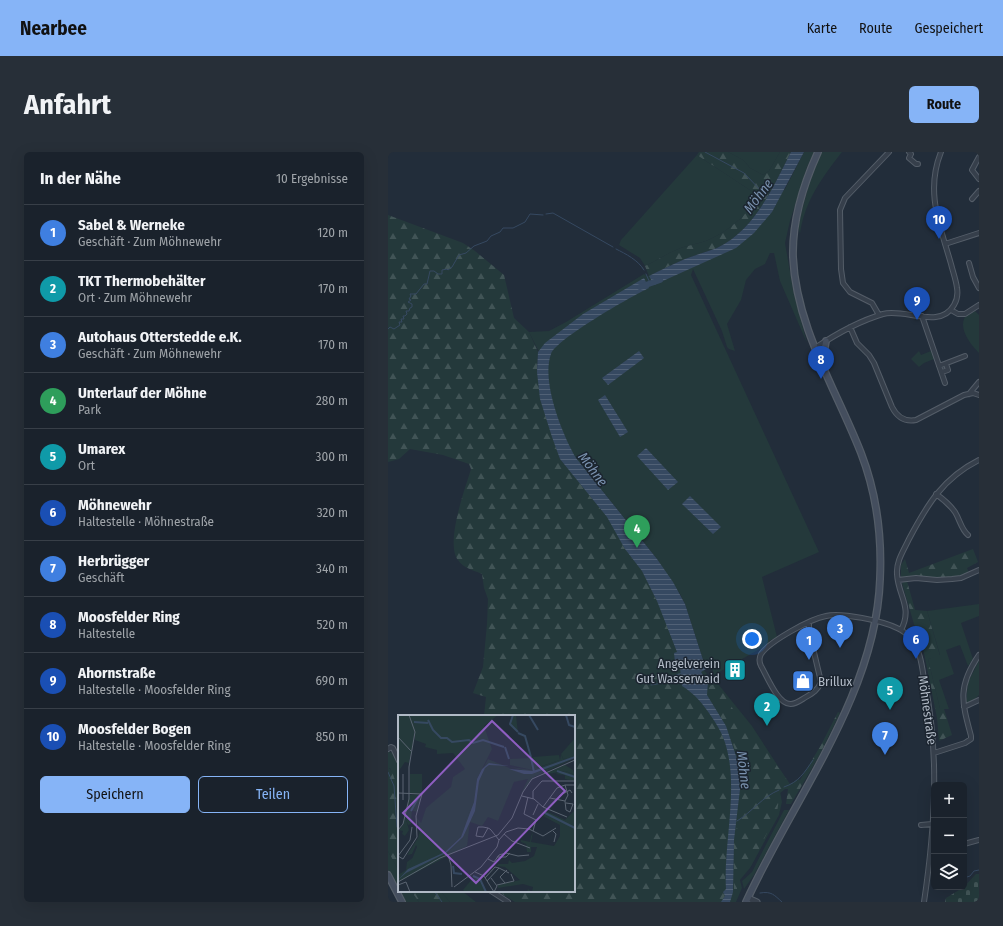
<!DOCTYPE html>
<html lang="de">
<meta charset="utf-8">
<style>
:root{--surface:#1a222c;--page:#272f38;--text:#f1f3f6;--muted:#9fa4a9;--line:#383f48;--accent:#86b4f7}
body{margin:0;font-family:"Fira Sans Condensed",sans-serif;background:var(--page);color:var(--text)}
.controls{position:absolute;right:12px;bottom:12px;display:grid;overflow:hidden;border-radius:6px;box-shadow:0 4px 16px #0002}
.controls button{width:36px;height:36px;display:grid;place-items:center;padding:0;border:0;border-bottom:1px solid var(--line);background:var(--surface);color:var(--text);font:20px sans-serif}
.you{position:absolute;left:364px;top:487px;width:14px;height:14px;margin:-10px;border:3px solid #fff;border-radius:50%;background:#1a73e8;box-shadow:0 0 0 6px #1a73e833}
.badge{display:grid;place-items:center;width:26px;height:26px;border-radius:50%;background:var(--accent);color:#fff;font-size:13px;font-weight:700}
.pin{position:absolute;translate:-50% -33px;filter:drop-shadow(0 1px 2px #0008)}
.pin::after{content:'';position:absolute;top:21px;width:14px;height:12px;background:inherit;clip-path:polygon(0 0,100% 0,50% 100%)}
.list{margin:0;padding:0;list-style:none}
h2{display:flex;justify-content:space-between;align-items:center;height:52px;margin:0;padding:0 16px;font-size:17px}
h2 small{font-size:13px;font-weight:400;color:var(--muted)}
.list li{display:grid;grid-template-columns:26px 1fr auto;gap:12px;align-items:center;box-sizing:border-box;height:56px;padding:0 16px;border-top:1px solid var(--line)}
.list b{display:block;font-size:15px;white-space:nowrap}
.list p{margin:0;font-size:13px;white-space:nowrap;color:var(--muted)}
.list em{font-size:13px;font-style:normal;color:var(--muted)}
.actions{display:flex;gap:8px;padding:12px 16px}
.actions a{flex:1;padding:9px 0;border:1px solid var(--accent);border-radius:6px;text-align:center;font-size:14px;color:var(--accent)}
.actions .main{background:var(--accent);color:#111}
.icon{flex:none;width:22px;height:22px;fill:none;stroke:currentColor;stroke-width:2;stroke-linecap:round;stroke-linejoin:round}
.map{position:relative;flex:none;width:591px;height:750px;overflow:hidden;border-radius:6px}
header{display:flex;align-items:center;gap:24px;box-sizing:border-box;height:56px;padding:0 20px;background:var(--accent);color:#111}
header strong{font-size:19px}
nav{display:flex;gap:22px;margin-inline-start:auto;font-size:14px}
.intro{display:flex;align-items:center;justify-content:space-between;box-sizing:border-box;height:96px;padding:0 24px}
h1{margin:0;font-size:28px}
.button{padding:10px 18px;border-radius:6px;background:var(--accent);color:#111;font-size:14px;font-weight:700}
main{display:flex;gap:24px;padding:0 24px}
aside{flex:1;background:var(--surface);border-radius:6px;box-shadow:0 4px 16px #0002}
.map>svg:first-child{display:block}
.green{fill:#24393b;fill-rule:evenodd}
.forest{fill:url(#forest-firs)}
.cemetery{fill:url(#cemetery-stones)}
.water{fill:url(#water-rules)}
.lines{fill:none;stroke-linecap:round;stroke-linejoin:round}
.stream{stroke:#364961;stroke-width:1}
.river{stroke:#364961;stroke-width:6}
.minor-casing{stroke:#545d68;stroke-width:6}
.tertiary-casing{stroke:#545d68;stroke-width:7}
.secondary-casing{stroke:#545d68;stroke-width:8}
.minor{stroke:#363f4b;stroke-width:4}
.tertiary{stroke:#363f4b;stroke-width:5}
.secondary{stroke:#444e5e;stroke-width:5.5}
.labels{text-anchor:middle;stroke-width:3;stroke-linejoin:round;paint-order:stroke}
.poi-label{font-size:13px;fill:#b1bac6;stroke:#1b242f;text-anchor:end}
.street-label{font-size:13px;fill:#b1bac6;stroke:#1b242f}
.water-label{font-size:14px;font-style:italic;fill:#7991ae;stroke:#1b242f}
.inset-river{fill:none;stroke:#364961;stroke-width:2}
.inset-road{fill:none;stroke:#5b6572;stroke-width:1}
.view{fill:#8e5ec1;fill-opacity:0.15;stroke:#8e5ec1;stroke-width:2}
.inset-edge{fill:none;stroke:#b1bac6;stroke-width:2}
</style>
<header>
<strong>Nearbee</strong>
<nav><a>Karte</a><a>Route</a><a>Gespeichert</a></nav>
</header>
<div class="intro"><h1>Anfahrt</h1><a class="button">Route</a></div>
<main>
<aside>
<h2>In der Nähe<small>10 Ergebnisse</small></h2>
<ul class="list">
<li><span class="badge" style="background:#3f7fe0">1</span><div><b>Sabel &amp; Werneke</b><p>Geschäft · Zum Möhnewehr</p></div><em>120 m</em></li>
<li><span class="badge" style="background:#0f9aa8">2</span><div><b>TKT Thermobehälter</b><p>Ort · Zum Möhnewehr</p></div><em>170 m</em></li>
<li><span class="badge" style="background:#3f7fe0">3</span><div><b>Autohaus Otterstedde e.K.</b><p>Geschäft · Zum Möhnewehr</p></div><em>170 m</em></li>
<li><span class="badge" style="background:#2e9e5b">4</span><div><b>Unterlauf der Möhne</b><p>Park</p></div><em>280 m</em></li>
<li><span class="badge" style="background:#0f9aa8">5</span><div><b>Umarex</b><p>Ort</p></div><em>300 m</em></li>
<li><span class="badge" style="background:#1a4fb4">6</span><div><b>Möhnewehr</b><p>Haltestelle · Möhnestraße</p></div><em>320 m</em></li>
<li><span class="badge" style="background:#3f7fe0">7</span><div><b>Herbrügger</b><p>Geschäft</p></div><em>340 m</em></li>
<li><span class="badge" style="background:#1a4fb4">8</span><div><b>Moosfelder Ring</b><p>Haltestelle</p></div><em>520 m</em></li>
<li><span class="badge" style="background:#1a4fb4">9</span><div><b>Ahornstraße</b><p>Haltestelle · Moosfelder Ring</p></div><em>690 m</em></li>
<li><span class="badge" style="background:#1a4fb4">10</span><div><b>Moosfelder Bogen</b><p>Haltestelle · Moosfelder Ring</p></div><em>850 m</em></li>
</ul>
<div class="actions"><a class="main">Speichern</a><a>Teilen</a></div>
</aside>
<div class="map">
<svg width="591" height="750" viewBox="0 0 591 750">
<defs>
<pattern id="forest-firs" width="22" height="20" patternUnits="userSpaceOnUse"><rect width="22" height="20" fill="#24393b"/><path d="M5 1l3.5 6h-7zM16 11l3.5 6h-7z" fill="#415456"/></pattern>
<pattern id="cemetery-stones" width="16" height="16" patternUnits="userSpaceOnUse"><rect width="16" height="16" fill="#24393b"/><path d="M2 7V4a2 2 0 0 1 4 0v3zM10 15v-3a2 2 0 0 1 4 0v3z" fill="#415456"/></pattern>
<pattern id="water-rules" width="6" height="5" patternUnits="userSpaceOnUse"><rect width="6" height="5" fill="#364961"/><path d="M0 2.5h6" fill="none" stroke="#516176"/></pattern>
</defs>
<rect width="100%" height="100%" fill="#222d3a"/>
<!-- green -->
<path class="green" d="M340 0H392L381 19 375 23 362 16 355 8Z
M416 0H426L419 15 402 69 397 91 406 143 419 191 392 129 386 101H382L377 112 367 117 358 128 353 148 339 172 347 199 341 197 339 195 334 179 305 117 303 123 431 400 374 425 389 485 381 489 382 491 326 523 324 515 318 517 297 452 290 438 307 486 316 518 319 522V527H326L364 574 401 631 392 639 394 650 391 663 362 716 352 728 354 736 348 750H329L292 538 178 315 151 200 141 180 161 179 178 170 256 122 259 124 331 102 397 37ZM206 328 269 407 274 415Z
M434 0H454C434 26 417 48 412 82L410 73 425 18Z
M309 3 368 42C366 61 332 85 315 90 309 92 302 93 296 95 283 99 270 108 257 114L252 106 231 93 233 88Z
M587 159 591 163V201C583 193 570 177 577 165Z
M531 199 533 203 543 199 546 207 536 211 531 215 523 207Z
M591 452V464L573 471 585 507 580 514 572 493 558 498 566 522 551 528 561 557H552L540 507 552 503 539 459Z
M591 509V543L587 547 578 551 580 530Z
M0 600 6 601 11 614V663L10 638 2 616H0Z
M396 658H401L366 723 356 737 354 729 364 720 369 710Z
M0 699 11 719V738L0 718Z
M12 739H23L31 750H18Z
M52 739H74L88 750H62Z"/>
<!-- forest -->
<path class="forest" d="M311 0H340L355 8 362 16 375 23 381 19 392 0H403C385 35 367 78 329 96 319 100 307 103 297 107 285 112 273 118 261 124L257 114C270 108 283 99 296 95 302 93 309 92 315 90 332 85 366 61 368 42L309 3Z
M0 63 75 91 87 99 116 123 126 166 141 180 150 200 149 220 172 307 219 365 237 397 254 419 269 449 282 479 289 500 287 510 292 516 294 534 305 541 316 554 332 577 339 595 343 638 339 686 340 698 336 714 338 737 335 740 337 744 333 750H127L109 739H186V564H96L98 545 85 541 95 515 99 472 100 447 96 436 94 422C85 418 75 416 70 408 57 391 77 337 83 317L81 312 55 303 22 297 11 307 0 310Z
M585 397 590 410 579 416 581 421 572 424 550 426 528 424 513 425V413L517 407 521 421Z
M519 429 527 458 539 459 552 504 540 507 552 557H556L564 583 551 589 549 566 533 486 526 472 514 431Z
M327 532 337 543 350 566 363 577 402 632 410 627 412 628 433 593 450 560 452 561 431 604 403 652H398L400 637H397L392 641 389 660 364 712C360 719 351 722 349 730 349 733 349 737 349 740L346 739V689L352 661 355 638 352 613 341 580 320 542 321 534Z
M0 616H1C16 633 11 695 11 719L0 699Z
M23 739H52L62 750H31Z"/>
<!-- cemetery -->
<path class="cemetery" d="M588 722H591V750H557L558 746 576 735Z"/>
<!-- water -->
<path class="water" d="M403 0H416L384 60 366 81 348 96 266 133 261 124C273 118 285 112 297 107 307 103 319 100 329 96 367 78 385 35 403 0Z
M256 126 261 136C244 144 168 187 163 202 153 229 174 282 188 306L269 407 285 430 297 452 318 517 313 520 315 523V529H320L319 543 338 574 350 610 352 637 346 688 345 740 342 750H333L337 744 335 740 338 737C335 690 353 630 335 585 332 578 328 571 323 564 315 552 307 542 294 534L292 516 287 510 286 501 289 500 269 449 254 419 237 397 219 365 172 307 164 285 152 247 149 220 150 200 157 191 195 162Z
M251 199 256 206 220 233 214 226Z
M217 243 240 280 232 285 210 248Z
M258 296 290 330 280 338 249 304Z
M302 344 333 375 325 382 294 352Z"/>
<g class="lines">
<!-- stream -->
<path class="stream" d="M317 0 356 21 379 45
M158 62 165 61 225 95
M228 97C238 102 250 108 256 118
M258 122 262 131
M0 177 2 175 6 177 12 173 11 170H14L13 167H16L15 164H17L19 162 18 159H21L22 156 24 155V152L20 150 23 148 21 147 23 144 22 142H28L36 132H39L42 119H46L50 122H54V118L59 117 60 118 64 115 71 103 78 101 86 94 99 89 103 84 112 80 115 76H125L137 70 142 62 155 63
M263 533 275 531 282 525 294 521
M0 620 6 634 9 675 11 678
M396 635C411 630 416 621 425 608
M349 669C364 660 374 645 391 638
M576 726 582 724 586 719 591 718
M46 739 54 750
M372 741C384 739 386 743 394 750"/>
<!-- river -->
<path class="river" d="M252 135 272 128"/>
<!-- minor casing -->
<g class="minor-casing">
<path id="minor" d="M521 0 523 2 521 6 528 12H530
M591 5 584 18 591 27
M584 47 591 39
M557 92 591 81
M581 111 585 125 591 136
M563 158 570 162H577L591 153
M491 163 484 151 462 140 455 131 453 117 452 58 457 46 501 0
M534 164 557 231
M462 175 469 191 481 203 486 211 504 255C509 265 517 270 528 268L576 243 585 241 591 243
M427 196C448 182 471 169 495 162 517 156 552 178 566 153 569 148 570 142 569 136 568 128 565 120 563 112 552 73 537 40 553 0
M551 214 577 204
M554 220 560 218 558 212
M581 242 591 230
M548 342C555 347 562 353 567 360 572 368 573 377 580 383
M510 428 528 426 549 428 564 427 573 426 591 418
M421 470V479L433 530C430 538 425 541 418 545 413 548 408 552 403 552 390 553 379 524 373 514 371 510 371 506 373 502 382 489 422 467 438 464 453 460 495 469 509 476 514 478 519 482 523 487 532 497 534 514 536 527 552 600 547 676 536 750
M513 478C525 455 510 444 509 422 508 409 516 398 521 387 539 353 555 326 591 308
M576 555 591 548
M0 597 3 595 5 596 11 609
M546 601 577 591 583 587V584C574 550 569 535 591 503
M533 673 544 672
M576 692 591 688
M103 739 120 750"/>
</g>
<!-- tertiary casing -->
<g class="tertiary-casing">
<path id="tertiary" d="M360 746 369 750"/>
</g>
<!-- secondary casing -->
<g class="secondary-casing">
<path id="secondary" d="M434 211 438 189
M0 723 14 750
M358 750C405 647 488 543 492 427 494 385 488 340 473 301 448 237 408 175 405 105 404 68 415 33 430 0"/>
</g>
<!-- minor -->
<use href="#minor" class="minor"/>
<!-- tertiary -->
<use href="#tertiary" class="tertiary"/>
<!-- secondary -->
<use href="#secondary" class="secondary"/>
</g>
<!-- icons -->
<defs>
<g id="building-square" transform="scale(1.15)"><rect x="-9" y="-9" width="18" height="18" rx="4" fill="#0f9aa8" stroke="#1b242f"/><path d="M-4-6H4V6H1V3H-1V6H-4ZM-2.5-4.3h1.7v1.8h-1.7ZM.8-4.3h1.7v1.8H.8ZM-2.5-1h1.7V.8h-1.7ZM.8-1h1.7V.8H.8Z" fill="#fff"/></g>
<g id="shop-square" transform="scale(1.15)"><rect x="-9" y="-9" width="18" height="18" rx="4" fill="#3f7fe0" stroke="#1b242f"/><path d="M-5-2.5h2.3a2.7 3.5 0 0 1 5.4 0H5L5.5 6h-11ZM-1.5-2.5h3a1.5 2.3 0 0 0-3 0Z" fill="#fff"/></g>
</defs>
<g fill-rule="evenodd">
<use href="#building-square" x="347" y="518"/>
<use href="#shop-square" x="415" y="529"/>
</g>
<g class="labels">
<!-- poi labels -->
<g class="poi-label">
<text x="332" y="516">Angelverein<tspan x="332" dy="15">Gut Wasserwaid</tspan></text>
<text x="430" y="534" text-anchor="start">Brillux</text>
</g>
<!-- street labels -->
<g class="street-label">
<text transform="translate(540 558) rotate(82)" y="5">Möhnestraße</text>
</g>
<!-- water labels -->
<g class="water-label">
<text transform="translate(370 44) rotate(-53)" y="5">Möhne</text>
<text transform="translate(205 317) rotate(53)" y="5">Möhne</text>
<text transform="translate(356 618) rotate(83)" y="5">Möhne</text>
</g>
</g>
<!-- overview -->
<g transform="translate(10 563)">
<rect width="177" height="177" fill="#222d3a"/>
<path d="M114 0H118L120 18 111 10ZM177 23V43L165 44 163 39ZM161 40 162 45 138 53 135 42ZM132 43 134 55 112 50V44ZM177 43 136 62 123 79 130 64 116 67 100 106 90 102 84 111 72 107 69 131 0 167V160L8 155 9 147 66 106 79 65 90 44 123 58 140 57ZM167 50 175 55 177 60 167 56 144 60ZM23 79 19 97 13 95 21 83 13 88 8 104 11 115 7 121 4 119 5 116 1 115 5 110 12 80Z" fill="#24393b"/>
<path d="M0 0H100L86 11 94 34 79 64 76 87 67 106 65 119 47 137 10 154 19 132 18 130 14 139 9 140 20 123 22 116 19 103 23 108 28 93 53 72 55 62 67 54 55 38 39 39V35L27 32 28 29 17 25V17L11 48 7 47 0 57ZM163 39 165 44 177 41 132 57 112 52 134 55 132 43 135 42 139 53 162 45ZM167 56 177 60V66L167 64V60L157 59ZM20 81 14 93 13 109 10 110 8 104 11 91ZM177 95V177H129L130 174 134 177 135 172 125 169 100 173V170L122 165 107 152 99 151 100 149H110L111 145 114 148 127 146 136 141 139 132H133V137H129L128 129 123 127V125L132 127 133 121 135 117 133 127 156 131 162 121V110L145 101 148 96 167 105ZM69 110H71L69 131 49 138 65 123Z" fill="#24393b"/>
<path d="M74 164H81L87 177H67L65 175Z" fill="#24393b"/>
<path d="M12 59H24V78L12 79Z" fill="#24393b"/>
<path d="M177 41V43L134 59H126L111 54 135 56ZM91 48 111 51 91 50 87 53 81 66 77 96 65 122 48 138 8 158 0 165 10 154 47 137 63 122 76 87 79 64 84 54Z" fill="#364961"/>
<path class="inset-river" d="M115 0 112 9 120 17M131 0 140 15M168 0 171 10 177 12M30 5 35 15 43 23H49L54 27 71 25 75 28 85 25 106 32M16 7 30 8M120 18 127 21 133 42M107 32 111 44M133 43 136 57M159 56 177 62M13 96 21 81M147 98 177 113M55 151 56 158 64 159M75 161 82 164 88 177"/>
<path class="inset-road" d="M0 22 13 36M5 59V85M0 78 24 79 18 101 19 122 5 144 0 141M124 81 136 84 145 92 159 73 167 70H177M161 81 172 75 174 78M130 82 126 99 138 105 135 116M152 83 167 86 170 80 167 70M135 84V76L144 66H177M167 86 168 95 172 97 175 89 168 88M145 92 169 102M135 100 140 89M0 115 5 109 11 84V52L17 17 11 0M155 116 158 119 156 127M106 119 114 126 132 133M101 125 108 117 120 113 131 114 145 121 158 113M50 140 53 150 54 172M0 141 12 125 14 112M99 142H108L112 138M90 144 96 147 101 140 108 138 120 141 131 140M77 157 86 161 96 177M87 163 97 152 101 153M93 163 99 171 96 177M89 166 101 153 111 158M0 167 42 143 100 120 114 103 125 77 134 64 177 45M107 168 102 162 109 155M0 170 8 167 12 177M99 170 116 166 113 159M56 172 83 152 99 132 101 125 93 115 92 114 90 113 85 112H80L78 121 85 122 90 113"/>
<path class="view" d="M94 6 167 76 78 168 5 98Z"/>
<rect width="177" height="177" class="inset-edge"/>
</g>
</svg>
<div class="controls">
<button>+</button>
<button>−</button>
<button><svg class="icon" aria-label="layers" viewBox="0 0 24 24"><path d="M12 4l9 5-9 5-9-5zM3 14l9 5 9-5"/></svg></button>
</div>
<div class="you"></div>
<div class="pin badge" style="left:421px;top:508px;background:#3f7fe0">1</div>
<div class="pin badge" style="left:379px;top:574px;background:#0f9aa8">2</div>
<div class="pin badge" style="left:452px;top:496px;background:#3f7fe0">3</div>
<div class="pin badge" style="left:249px;top:396px;background:#2e9e5b">4</div>
<div class="pin badge" style="left:502px;top:558px;background:#0f9aa8">5</div>
<div class="pin badge" style="left:528px;top:507px;background:#1a4fb4">6</div>
<div class="pin badge" style="left:497px;top:603px;background:#3f7fe0">7</div>
<div class="pin badge" style="left:433px;top:227px;background:#1a4fb4">8</div>
<div class="pin badge" style="left:529px;top:168px;background:#1a4fb4">9</div>
<div class="pin badge" style="left:551px;top:87px;background:#1a4fb4">10</div>
</div>
</main>
